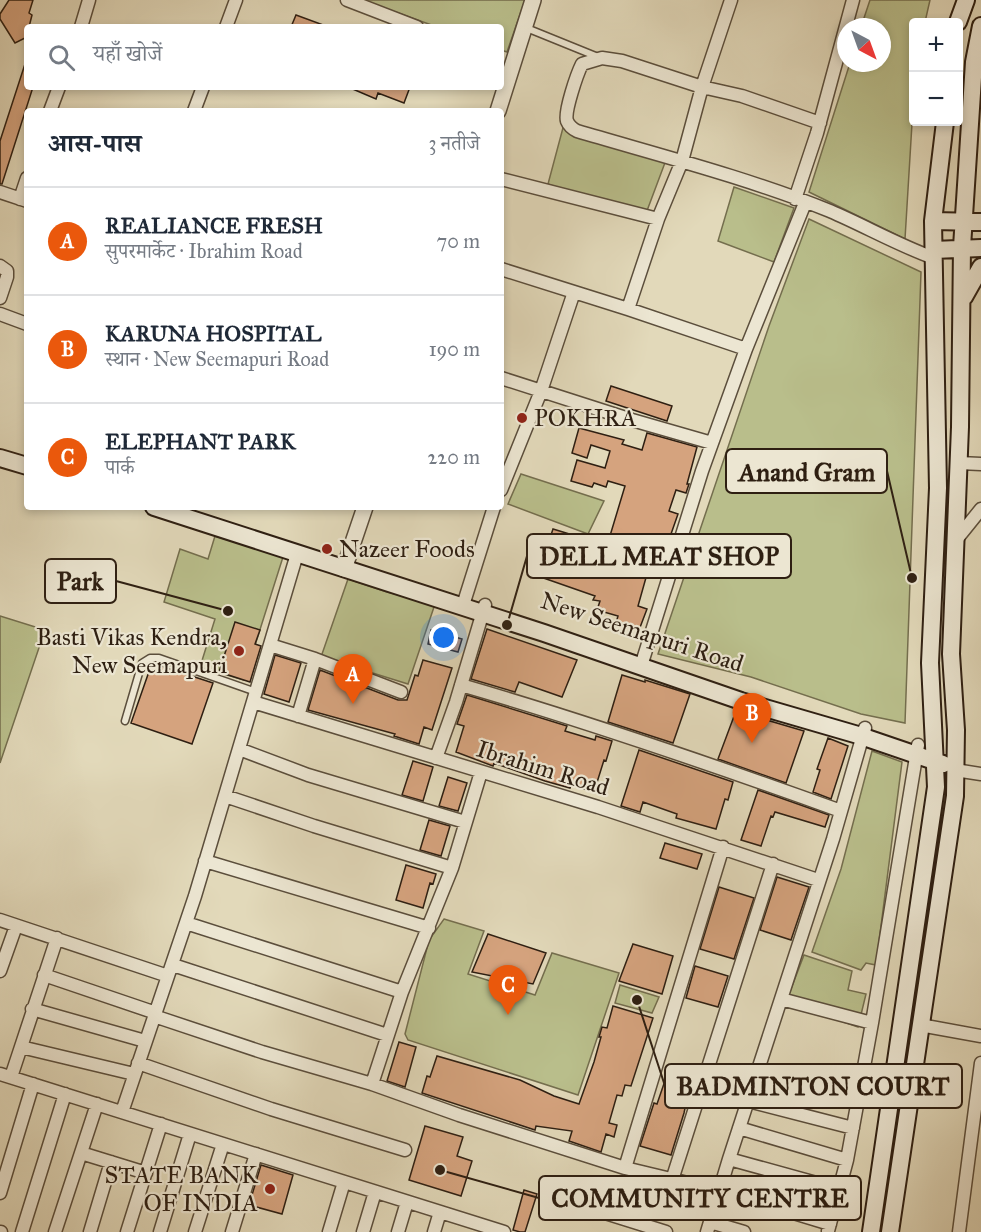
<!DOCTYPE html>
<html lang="hi">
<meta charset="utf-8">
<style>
:root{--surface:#fff;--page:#f6f6f7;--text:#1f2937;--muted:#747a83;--line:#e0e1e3;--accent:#ea580c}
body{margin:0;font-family:"IM FELL Great Primer","Noto Serif Devanagari",serif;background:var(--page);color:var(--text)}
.controls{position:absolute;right:18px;top:18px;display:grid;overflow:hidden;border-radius:6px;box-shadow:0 3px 9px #0003}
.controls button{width:54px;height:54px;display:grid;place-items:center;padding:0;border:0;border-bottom:2px solid var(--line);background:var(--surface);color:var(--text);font:30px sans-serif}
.compass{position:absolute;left:837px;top:18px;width:54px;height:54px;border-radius:50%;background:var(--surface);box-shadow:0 3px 9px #0003;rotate:139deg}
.you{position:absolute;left:444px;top:638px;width:21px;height:21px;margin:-15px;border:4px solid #fff;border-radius:50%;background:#1a73e8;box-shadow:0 0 0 9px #1a73e833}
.badge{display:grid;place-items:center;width:39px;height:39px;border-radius:50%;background:var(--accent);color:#fff;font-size:20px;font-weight:700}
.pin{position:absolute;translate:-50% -50px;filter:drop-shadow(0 2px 3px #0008)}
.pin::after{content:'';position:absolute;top:32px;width:21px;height:18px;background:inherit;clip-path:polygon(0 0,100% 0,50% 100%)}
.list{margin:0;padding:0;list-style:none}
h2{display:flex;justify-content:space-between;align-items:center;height:78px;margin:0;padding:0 24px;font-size:26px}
h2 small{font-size:20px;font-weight:400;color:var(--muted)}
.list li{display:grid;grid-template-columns:39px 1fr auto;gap:18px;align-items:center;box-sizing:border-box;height:108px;padding:0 24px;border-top:2px solid var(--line)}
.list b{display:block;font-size:22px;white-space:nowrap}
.list p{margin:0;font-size:20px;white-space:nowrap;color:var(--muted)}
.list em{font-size:20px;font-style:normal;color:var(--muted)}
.icon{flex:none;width:33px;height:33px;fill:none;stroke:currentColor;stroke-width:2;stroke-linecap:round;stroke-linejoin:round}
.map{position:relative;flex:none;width:981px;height:1232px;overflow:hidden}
.search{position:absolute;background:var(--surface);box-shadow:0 3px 9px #0003;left:24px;top:24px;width:480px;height:66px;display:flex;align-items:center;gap:15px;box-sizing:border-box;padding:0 21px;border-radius:6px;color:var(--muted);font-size:22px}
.panel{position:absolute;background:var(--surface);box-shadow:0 3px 9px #0003;left:24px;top:108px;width:480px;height:402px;border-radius:6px}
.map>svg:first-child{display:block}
.green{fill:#b9be8b;stroke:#746e4e;stroke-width:1.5}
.building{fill:#d5a37e;stroke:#2e1f12;stroke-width:1.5}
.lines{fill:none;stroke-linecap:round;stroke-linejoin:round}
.service-casing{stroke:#5b4e3c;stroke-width:9}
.minor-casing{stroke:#5b4e3c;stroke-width:15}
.tertiary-casing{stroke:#5b4e3c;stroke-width:18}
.secondary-casing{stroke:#2e1f12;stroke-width:20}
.service{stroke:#ece6d2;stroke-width:6}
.minor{stroke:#ece6d2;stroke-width:12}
.tertiary{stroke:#ece6d2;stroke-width:15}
.secondary{stroke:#ece6d2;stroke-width:16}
.poi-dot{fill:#8f2418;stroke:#ece6d2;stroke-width:2}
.labels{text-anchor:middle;stroke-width:4.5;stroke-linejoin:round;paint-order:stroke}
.poi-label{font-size:24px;fill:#2e1f12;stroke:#ece6d2;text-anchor:start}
.street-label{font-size:24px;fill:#2e1f12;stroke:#ece6d2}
.leader{fill:none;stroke:#2e1f12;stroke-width:2}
.callout-dot{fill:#2e1f12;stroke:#ece6d2;stroke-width:2}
.callout{fill:#ece6d2;stroke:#2e1f12;stroke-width:2}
.callout-label{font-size:26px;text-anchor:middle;font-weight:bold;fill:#2e1f12}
</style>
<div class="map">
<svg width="981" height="1232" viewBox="0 0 981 1232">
<rect width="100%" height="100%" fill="#e2d9ba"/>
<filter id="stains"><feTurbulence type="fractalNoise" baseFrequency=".00333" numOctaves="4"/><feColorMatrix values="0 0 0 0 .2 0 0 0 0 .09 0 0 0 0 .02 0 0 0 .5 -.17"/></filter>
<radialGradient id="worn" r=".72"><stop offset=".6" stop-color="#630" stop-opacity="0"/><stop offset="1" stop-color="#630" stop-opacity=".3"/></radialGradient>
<!-- green -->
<path class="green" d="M362 0H525L507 52 501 50V27H437Z
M870 0H930L925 22H914L913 107 905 239 809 192 850 63H882V27H861Z
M564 124 666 160 645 216 596 202 548 184Z
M734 187 794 208 774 262 718 241Z
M809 219 921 272 905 723 861 714 751 677 658 654 769 326Z
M521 474 604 501 588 534 508 504Z
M215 536 283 557 244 680 200 667 215 619 164 602 180 549 208 559Z
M348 579 387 592 435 604 408 684 321 657Z
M0 616 45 630 0 763Z
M872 751 902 762 876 965 866 963 861 970 812 952 841 869Z
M444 919 484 931 468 974 535 995 552 953 619 973 578 1095 408 1040 405 1034 429 940Z
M804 955 852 971 848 990 866 994 858 1027 786 1002Z
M620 985 659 997 652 1013 615 1003Z"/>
<!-- building -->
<path class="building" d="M9 0H33L29 13 32 15 29 27H27V37L15 43 0 19V14Z
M296 15 326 26V27H291Z
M25 64H27V87H33L2 184H0V141Z
M348 87H410L404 103 378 93 376 99Z
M611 386 672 406 667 421 606 401Z
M579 428 624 440 622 444 642 450 647 433 697 447 687 484H689L686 493 676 490 669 511 678 514 664 554 660 553 653 576 647 574 638 606 647 609 639 630 616 623 618 616 597 610 600 601 593 600 595 596 532 574 541 548 546 550 553 529 589 540 585 554 603 559 625 486 608 481 606 487 594 483 592 487 571 481 577 460 605 468 610 451 591 445 587 458 572 453Z
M235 622 260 630 255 644 261 646 250 682 219 672Z
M487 629 577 660 562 697 519 682 515 692 471 679Z
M431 630 462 639 458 652 428 644Z
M275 655 301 663 289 702 264 694Z
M423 660 452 668 432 730 424 727 419 744 394 736 395 734 308 710 320 670 398 700H407L415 675 418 676Z
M152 663 213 683 192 744 131 723Z
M622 675 645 682V680L690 694 673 743 608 722Z
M467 695 567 726 565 731 595 740 596 736 612 741 606 761 604 760 594 792 571 785 570 788 545 781 494 763 493 766 456 752 464 726 457 724Z
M736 711 804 731 786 783 718 759Z
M828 738 848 746 831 799 813 792 820 770 817 769Z
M639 750 733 782 728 800 725 799 716 829 676 818 677 814 643 802 640 812 621 806Z
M413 761 433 767 423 801 402 795Z
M448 777 467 783 458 811 439 806Z
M758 790 829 815 825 827 775 812 773 817 771 816 761 846 741 840Z
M429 820 450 826 441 856 420 850Z
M665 843 702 854 697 869 660 858Z
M406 865 436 874 433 884 430 883 423 908 396 900Z
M777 877 809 887 791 940 760 930Z
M719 887 754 898 734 959 700 949Z
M488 934 546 953 533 984 472 972Z
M633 944 673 956 662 994 619 981Z
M695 966 728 976 718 1007 686 998Z
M613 1006 653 1018 631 1086 625 1085 622 1096 617 1095 609 1123 617 1125 614 1137 606 1134 601 1152 569 1141 572 1131 536 1126 535 1130 422 1093 427 1076 430 1077 437 1056 520 1080 554 1096 579 1104 594 1062 601 1037H599L602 1027 607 1028Z
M399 1042 416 1047 405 1087 387 1081Z
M668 1072 691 1079 684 1113 671 1155 640 1146 654 1103 657 1104Z
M425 1126 463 1137 457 1156 472 1161 461 1196 409 1180Z
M261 1165 293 1175 282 1214 249 1205Z
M524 1190 537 1194 525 1232H520L513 1230Z"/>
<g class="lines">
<!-- service casing -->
<g class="service-casing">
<path id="service" d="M524 27 598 57
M125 721 142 663 150 658H159L256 692"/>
</g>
<!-- minor casing -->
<g class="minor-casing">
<path id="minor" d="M347 0 417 27
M81 27 89 0
M226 27 236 0
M50 111 59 87
M194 111 203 87
M820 123 742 96 702 87 622 61 602 58 582 64C577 74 564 112 567 121 569 126 573 129 577 131 662 156 748 178 830 211 865 226 898 245 934 258
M501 179 658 219
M0 192 27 201
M20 199 27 178
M795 199 817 133 853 0
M0 266 7 271V277L0 298
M501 269 628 309 746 349
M628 309 658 219 682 161 702 87 731 0
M0 314 27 324
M501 378 632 420 712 443
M959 463 981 464
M501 490 541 391 574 292
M956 540 981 509
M465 599 494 507
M270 645 315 659 401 692
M641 666 702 471 746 349 805 203
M461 685C589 722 716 766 841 811
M253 702 598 807 818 880
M298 716 315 659
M239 749 308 775 465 822
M436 758 456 702 485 605
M955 770 981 774
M225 796 314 826 452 868
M205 861 429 928
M0 920 168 976
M186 923 402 992
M173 965 387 1035
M0 971 16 926
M44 975 156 1013
M781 999 872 1023 847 1160 828 1231
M32 1009 145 1041
M154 1016 262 1052 372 1084 459 1115 625 1168 721 1191 830 1224
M872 1023 918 745
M920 1025 981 1036
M21 1047 134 1074
M138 1063 271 1109 405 1150
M0 1074 504 1232
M11 1077 57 938
M372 1084 402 992 452 868 481 772
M748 1101 853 1128
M122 1112 195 896 297 554
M739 1128 847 1160
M81 1153 146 1173
M729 1159 838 1189
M625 1168 723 847
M672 1180 773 864
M0 1193 33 1084
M554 1197 666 1232
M710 1222 744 1232
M0 1232H1
M22 1232 65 1094
M55 1232 97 1104
M90 1232 111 1162
M127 1232 161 1124
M160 1232 190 1134
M195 1232 223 1144
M232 1232 256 1154
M329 1232 344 1182
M363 1232 375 1192
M398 1232 407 1202
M434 1232 440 1212
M707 1232 729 1159 833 839 865 728
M959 1232 981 1063"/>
</g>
<!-- tertiary casing -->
<g class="tertiary-casing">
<path id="tertiary" d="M498 111 533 0
M344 569 365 507"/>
</g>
<!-- secondary casing -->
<g class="secondary-casing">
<path id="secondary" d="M958 22 966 0
M933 221 981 222
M934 250 981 248
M964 297 981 267
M0 458 27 466
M154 507 544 633 741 701 858 735 943 764
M871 1232 936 787 930 663 938 488 933 221 945 122
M890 1232 955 796 956 730 951 654 960 427 962 247 974 62 981 26"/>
</g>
<!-- service -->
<use href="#service" class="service"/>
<!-- minor -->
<use href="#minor" class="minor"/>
<!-- tertiary -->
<use href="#tertiary" class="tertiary"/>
<!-- secondary -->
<use href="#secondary" class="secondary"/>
</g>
<!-- markers -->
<g class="poi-dot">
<circle cx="522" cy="418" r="6"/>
<circle cx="327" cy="549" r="6"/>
<circle cx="239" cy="651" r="6"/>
<circle cx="270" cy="1189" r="6"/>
</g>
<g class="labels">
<!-- poi labels -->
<g class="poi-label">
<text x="534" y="426">POKHRA</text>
<text x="339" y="557">Nazeer Foods</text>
<text x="227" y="645" text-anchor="end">Basti Vikas Kendra,<tspan x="227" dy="28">New Seemapuri</tspan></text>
<text x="258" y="1183" text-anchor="end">STATE BANK<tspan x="258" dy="28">OF INDIA</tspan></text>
</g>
<!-- street labels -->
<g class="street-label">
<text transform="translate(642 632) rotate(18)" y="8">New Seemapuri Road</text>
<text transform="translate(543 768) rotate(17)" y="8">Ibrahim Road</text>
</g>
</g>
<!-- callouts -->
<path class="leader" d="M912 578L887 471M507 625L527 556M228 611L116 581M637 1000L665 1086M440 1170L539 1198"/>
<g class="callout-dot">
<circle cx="912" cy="578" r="6"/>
<circle cx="507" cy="625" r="6"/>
<circle cx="228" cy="611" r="6"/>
<circle cx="637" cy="1000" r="6"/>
<circle cx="440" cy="1170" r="6"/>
</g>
<g class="callout">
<rect x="726" y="449" width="161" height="44" rx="6"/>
<rect x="527" y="534" width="264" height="44" rx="6"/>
<rect x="45" y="559" width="71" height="44" rx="6"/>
<rect x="665" y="1064" width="297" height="44" rx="6"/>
<rect x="539" y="1176" width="322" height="44" rx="6"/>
</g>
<g class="callout-label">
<text x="807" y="481">Anand Gram</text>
<text x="659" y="565">DELL MEAT SHOP</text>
<text x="80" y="590">Park</text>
<text x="813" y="1095">BADMINTON COURT</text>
<text x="700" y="1207">COMMUNITY CENTRE</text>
</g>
<rect width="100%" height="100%" filter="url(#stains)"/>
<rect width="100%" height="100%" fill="url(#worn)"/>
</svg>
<div class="controls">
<button>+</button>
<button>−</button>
</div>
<svg class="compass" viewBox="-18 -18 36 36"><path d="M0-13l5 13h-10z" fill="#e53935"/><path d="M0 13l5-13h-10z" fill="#747a83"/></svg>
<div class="you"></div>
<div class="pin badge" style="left:353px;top:704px">A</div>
<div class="pin badge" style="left:752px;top:743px">B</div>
<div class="pin badge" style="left:508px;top:1015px">C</div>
<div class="search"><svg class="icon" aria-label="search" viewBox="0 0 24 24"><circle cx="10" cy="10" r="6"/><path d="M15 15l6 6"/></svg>यहाँ खोजें</div>
<section class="panel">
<h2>आस-पास<small>3 नतीजे</small></h2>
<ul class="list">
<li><span class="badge">A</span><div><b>REALIANCE FRESH</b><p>सुपरमार्केट · Ibrahim Road</p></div><em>70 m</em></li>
<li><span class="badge">B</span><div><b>KARUNA HOSPITAL</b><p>स्थान · New Seemapuri Road</p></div><em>190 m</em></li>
<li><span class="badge">C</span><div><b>ELEPHANT PARK</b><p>पार्क</p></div><em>220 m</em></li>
</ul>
</section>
</div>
